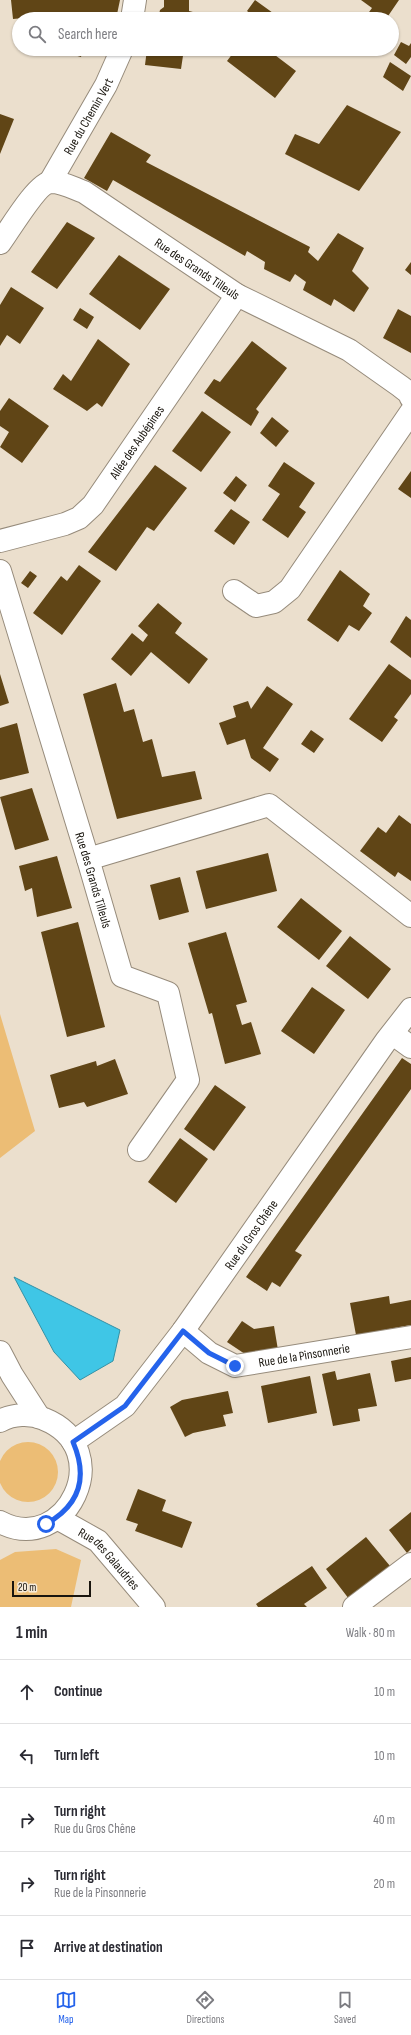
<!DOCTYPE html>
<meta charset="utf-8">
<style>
:root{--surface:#fff;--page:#f7f7f7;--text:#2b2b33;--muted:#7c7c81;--line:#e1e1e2;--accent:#2563eb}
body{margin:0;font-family:"Sofia Sans Condensed",sans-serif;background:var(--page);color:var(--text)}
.scale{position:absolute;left:12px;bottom:10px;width:79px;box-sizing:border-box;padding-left:4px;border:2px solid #19150e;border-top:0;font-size:11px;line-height:14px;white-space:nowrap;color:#19150e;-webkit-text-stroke:3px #f8ecda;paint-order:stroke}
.stop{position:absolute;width:12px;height:12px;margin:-9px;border:3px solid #2563eb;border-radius:50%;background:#fff}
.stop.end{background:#2563eb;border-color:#fff;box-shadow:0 1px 4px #0008}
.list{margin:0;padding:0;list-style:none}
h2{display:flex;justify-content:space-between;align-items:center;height:52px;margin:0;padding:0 16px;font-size:17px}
h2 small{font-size:13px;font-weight:400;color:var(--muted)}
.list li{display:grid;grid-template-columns:26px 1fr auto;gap:12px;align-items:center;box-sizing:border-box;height:64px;padding:0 16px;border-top:1px solid var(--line)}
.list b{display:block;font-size:15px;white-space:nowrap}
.list p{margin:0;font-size:13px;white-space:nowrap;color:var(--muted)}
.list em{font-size:13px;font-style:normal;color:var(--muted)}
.icon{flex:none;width:22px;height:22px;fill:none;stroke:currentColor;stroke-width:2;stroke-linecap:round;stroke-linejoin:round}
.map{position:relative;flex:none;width:411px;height:1607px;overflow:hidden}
.search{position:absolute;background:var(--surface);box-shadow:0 1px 3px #0004;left:12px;right:12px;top:12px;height:44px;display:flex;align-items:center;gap:10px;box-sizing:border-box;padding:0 14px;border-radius:22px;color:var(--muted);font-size:15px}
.sheet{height:372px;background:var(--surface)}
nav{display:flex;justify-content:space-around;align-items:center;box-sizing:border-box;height:56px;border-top:1px solid var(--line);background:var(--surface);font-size:11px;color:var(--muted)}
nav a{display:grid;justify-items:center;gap:2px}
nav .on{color:var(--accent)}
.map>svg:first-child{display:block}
.green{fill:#ecbd75}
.water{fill:#3fc6e6;stroke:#3491a5}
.building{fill:#604516}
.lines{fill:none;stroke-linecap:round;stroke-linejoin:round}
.minor-casing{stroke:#968b7b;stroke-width:24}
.minor{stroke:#fff;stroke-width:22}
.route{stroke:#2563eb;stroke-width:5}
.labels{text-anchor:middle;stroke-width:4;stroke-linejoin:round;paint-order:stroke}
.street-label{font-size:13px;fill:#19150e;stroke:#f8ecda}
</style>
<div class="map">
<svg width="411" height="1607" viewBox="0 0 411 1607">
<rect width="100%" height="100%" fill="#ebdfcd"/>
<!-- green -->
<path class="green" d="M0 1014 35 1131 0 1158Z
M-2 1472a30 30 0 1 1 60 0a30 30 0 1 1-60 0Z
M56 1549 81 1560 71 1607H0V1560L15 1552Z"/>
<!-- water -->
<path class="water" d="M14 1277 120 1330 113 1361 80 1380 54 1352Z"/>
<!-- building -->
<path class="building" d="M11 0H120L116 19H34V17L13 19Z
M164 0H189V11L201 14 200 19H158L160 10 164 7Z
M255 0 273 13 268 19H257L247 11Z
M361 0H399L386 19H364L372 8Z
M401 42 409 46 411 43V57L406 64 394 55Z
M53 49H83L81 57Z
M147 49H184L181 69 145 65Z
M236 49H267L296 71 275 98 227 61Z
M390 62 411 76 403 91 383 77Z
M347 105 401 132 359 191 285 154 295 134 319 144Z
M0 114 14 119 0 154Z
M111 132 151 155 146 162 310 247 308 252 318 261 338 233 364 248 352 271 369 288 354 312 334 299 331 306 303 290 306 282 295 274 290 282 264 269 265 262 247 251 245 256 113 180 107 191 84 178Z
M67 222 95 238 57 289 31 272Z
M119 255 170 289 140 330 89 294Z
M411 262V275L405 270Z
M11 287 44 308 20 344 7 335 0 346V305Z
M80 308 94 317 87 329 73 320Z
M398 309 411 316V353L383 338Z
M98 339 130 364 102 407 97 403 87 411 53 389 63 374 71 381Z
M252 341 287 368 256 409 259 412 251 426 204 393 214 379 220 382Z
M9 398 49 426 22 463 0 447 9 432 0 426V411Z
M202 411 231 432 201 472 172 451Z
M272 417 289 431 276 447 260 433Z
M284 462 315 483 299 507 306 512 288 538 262 520 280 494 268 486Z
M155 465 187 488 154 531 147 527 116 571 88 552Z
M411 471V498L398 489Z
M236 476 247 485 235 502 223 493Z
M231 509 250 522 234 545 214 531Z
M79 565 101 581 62 635 33 613 61 576 67 581Z
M340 570 370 594 363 606 372 613 359 631 349 625 338 642 307 620Z
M30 571 37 576 28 588 21 583Z
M158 603 182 623 175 633 208 659 189 684 151 652 131 676 111 659 132 633 143 642 148 635 138 626Z
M406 616 411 620V658L390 642Z
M389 664 411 680V694L394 717 398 720 382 742 349 719Z
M0 674 9 703 0 706Z
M116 683 124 712 134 709 143 742 152 739 162 777 195 771 202 799 117 819 83 694Z
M267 686 293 704 263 748 279 759 270 772 251 758 245 739 227 745 219 723 236 717 233 706 248 701 251 709Z
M17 723 29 773 0 780V728Z
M311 730 324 739 314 753 301 744Z
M32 788 49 840 15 850 0 797Z
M399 815 411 824V881L398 872 395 877 360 851 378 827 386 833Z
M268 853 277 891 206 909 196 871Z
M57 856 72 908 37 917 32 888 25 891 19 866Z
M180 877 189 912 159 920 150 885Z
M301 898 342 931 319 960 277 927Z
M78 922 105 1027 67 1037 41 932Z
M226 932 247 1002 236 1005 242 1025 251 1022 261 1054 225 1064 212 1013 209 1014 188 943Z
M350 936 391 969 368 999 326 966Z
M312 987 345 1010 314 1054 281 1031Z
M402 1058 411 1064V1089L295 1251 302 1255 280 1287 272 1282 267 1291 246 1277Z
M115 1059 128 1094 87 1107 84 1102 59 1108 50 1075 96 1061 97 1066Z
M215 1085 246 1107 214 1151 184 1129Z
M180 1138 208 1159 176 1203 148 1182Z
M389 1296 390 1304 411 1300V1325L356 1335 350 1303Z
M242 1321 254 1329 274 1326 278 1350 248 1356 227 1342Z
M411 1357V1379L395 1382 391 1361Z
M335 1371 337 1380 370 1373 377 1406 358 1409 360 1421 333 1426 322 1374Z
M310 1376 317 1413 268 1423 261 1386Z
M228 1391 233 1413 223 1415 226 1426 193 1433 185 1437 170 1407 182 1400Z
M138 1489 166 1500 162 1511 192 1522 182 1548 135 1531 138 1524 126 1520Z
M411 1512V1549L407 1553 389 1530Z
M366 1537 390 1566 349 1599 326 1569Z
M312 1566 327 1588 304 1604 307 1607H258L256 1604Z"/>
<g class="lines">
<!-- minor casing -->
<g class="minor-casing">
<g id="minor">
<path d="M132 19 135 0"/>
<path id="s1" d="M50 182 106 85 122 49"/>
<path id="s2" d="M0 243C9 231 37 183 51 182 63 182 73 188 84 192L237 295 349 350 400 386 409 393 411 398"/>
<path id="s3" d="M0 541 65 524 79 518 93 505 237 295"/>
<path id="s4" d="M0 571 88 859 122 976 168 993 188 1080 139 1150"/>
<path d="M234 591 256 606 274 602 290 589 411 412"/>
<path d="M88 859 269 805 411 916"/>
<path d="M393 1034 411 1047"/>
<path id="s5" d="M183 1331 209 1353 235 1366 411 1337"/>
<path d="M0 1352 12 1375 39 1417"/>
<path d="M0 1421C13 1414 30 1413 44 1419 119 1449 66 1557 0 1522"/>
<path id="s6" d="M73 1442 125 1406 183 1331 386 1041 411 1009"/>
<path id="s7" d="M57 1518 98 1541 154 1607"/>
<path d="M354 1607 411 1564"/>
</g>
</g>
<!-- minor -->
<use href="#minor" class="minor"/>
</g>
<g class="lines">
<!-- route -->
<path class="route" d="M46 1524C80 1505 88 1477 73 1442L125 1406 183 1331 209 1353 235 1366"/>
</g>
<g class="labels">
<!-- street labels -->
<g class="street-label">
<text dy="5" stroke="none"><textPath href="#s1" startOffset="76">Rue du Chemin Vert</textPath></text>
<text dy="5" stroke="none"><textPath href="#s2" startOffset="252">Rue des Grands Tilleuls</textPath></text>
<text dy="5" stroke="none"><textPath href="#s3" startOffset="178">Allée des Aubépines</textPath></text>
<text dy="5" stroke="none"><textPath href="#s4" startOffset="323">Rue des Grands Tilleuls</textPath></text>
<text dy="5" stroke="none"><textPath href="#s6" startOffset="276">Rue du Gros Chêne</textPath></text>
<text dy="5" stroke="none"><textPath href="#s5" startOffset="133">Rue de la Pinsonnerie</textPath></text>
<text dy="5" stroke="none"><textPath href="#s7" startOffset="67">Rue des Galaudries</textPath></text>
</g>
</g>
</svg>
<div class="scale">20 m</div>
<div class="stop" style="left:46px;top:1524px"></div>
<div class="stop end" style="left:235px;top:1366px"></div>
<div class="search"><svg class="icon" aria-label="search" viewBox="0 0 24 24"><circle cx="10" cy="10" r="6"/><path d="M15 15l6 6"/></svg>Search here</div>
</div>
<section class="sheet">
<h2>1 min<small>Walk · 80 m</small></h2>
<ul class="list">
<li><svg class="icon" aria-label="ahead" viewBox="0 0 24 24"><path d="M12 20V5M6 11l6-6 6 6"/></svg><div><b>Continue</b></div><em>10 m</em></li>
<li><svg class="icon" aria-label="left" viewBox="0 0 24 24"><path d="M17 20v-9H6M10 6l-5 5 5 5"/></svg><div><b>Turn left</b></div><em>10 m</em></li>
<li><svg class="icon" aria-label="right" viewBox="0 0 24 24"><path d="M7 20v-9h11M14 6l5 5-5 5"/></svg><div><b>Turn right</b><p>Rue du Gros Chêne</p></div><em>40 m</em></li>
<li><svg class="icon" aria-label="right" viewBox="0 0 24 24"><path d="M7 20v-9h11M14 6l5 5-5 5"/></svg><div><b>Turn right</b><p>Rue de la Pinsonnerie</p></div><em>20 m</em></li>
<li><svg class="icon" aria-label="arrive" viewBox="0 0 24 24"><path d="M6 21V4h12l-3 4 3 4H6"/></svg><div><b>Arrive at destination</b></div></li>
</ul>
</section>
<nav>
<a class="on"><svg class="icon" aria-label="map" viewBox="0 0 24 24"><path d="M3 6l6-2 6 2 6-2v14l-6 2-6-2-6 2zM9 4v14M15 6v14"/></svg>Map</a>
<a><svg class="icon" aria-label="directions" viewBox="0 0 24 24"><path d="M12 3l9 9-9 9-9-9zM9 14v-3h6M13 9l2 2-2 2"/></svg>Directions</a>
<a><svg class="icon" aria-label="saved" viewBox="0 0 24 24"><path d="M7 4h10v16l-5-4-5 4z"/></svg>Saved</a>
</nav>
